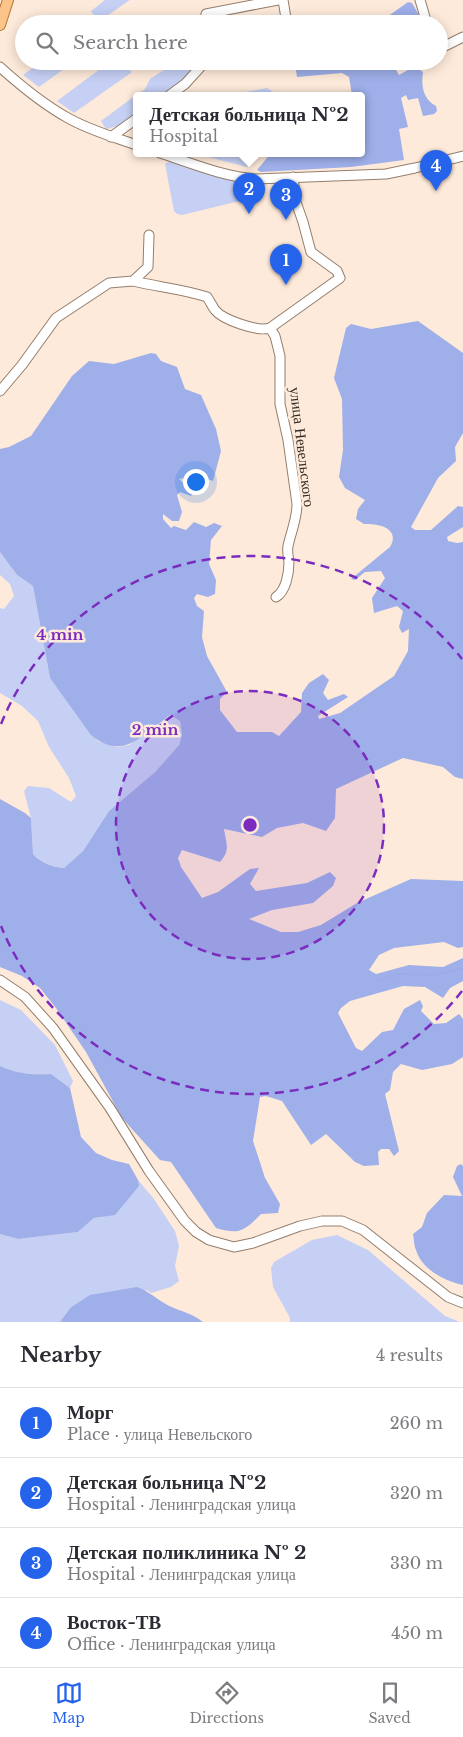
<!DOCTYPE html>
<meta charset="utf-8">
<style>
:root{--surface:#fff;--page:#f2f2f3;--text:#2b2b33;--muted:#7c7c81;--line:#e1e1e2;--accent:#2563eb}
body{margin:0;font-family:"Libre Baskerville",serif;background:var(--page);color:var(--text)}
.you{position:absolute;left:195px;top:481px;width:18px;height:18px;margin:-12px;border:4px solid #fff;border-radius:50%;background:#1a73e8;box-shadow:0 0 0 8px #1a73e833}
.badge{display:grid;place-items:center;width:32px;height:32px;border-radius:50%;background:var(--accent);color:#fff;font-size:16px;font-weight:700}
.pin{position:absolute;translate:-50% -41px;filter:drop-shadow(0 1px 2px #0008)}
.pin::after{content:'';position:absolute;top:26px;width:18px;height:15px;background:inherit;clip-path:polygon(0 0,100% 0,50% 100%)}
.popup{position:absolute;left:133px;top:92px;width:232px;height:65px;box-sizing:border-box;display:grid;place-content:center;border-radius:5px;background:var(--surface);filter:drop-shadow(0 1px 4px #0005);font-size:16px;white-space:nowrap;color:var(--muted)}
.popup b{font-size:19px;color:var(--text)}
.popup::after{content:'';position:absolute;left:50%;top:100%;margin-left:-10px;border:10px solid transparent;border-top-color:var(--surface)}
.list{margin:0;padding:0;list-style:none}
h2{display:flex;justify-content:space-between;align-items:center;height:65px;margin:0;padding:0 20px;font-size:21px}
h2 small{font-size:16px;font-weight:400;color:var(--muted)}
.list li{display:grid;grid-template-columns:32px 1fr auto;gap:15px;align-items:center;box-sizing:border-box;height:70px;padding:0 20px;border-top:1px solid var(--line)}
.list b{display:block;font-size:19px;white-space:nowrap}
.list p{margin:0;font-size:16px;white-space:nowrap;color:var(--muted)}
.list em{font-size:16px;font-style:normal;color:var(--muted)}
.icon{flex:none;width:28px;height:28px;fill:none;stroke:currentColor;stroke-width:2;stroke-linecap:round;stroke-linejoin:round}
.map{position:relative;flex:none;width:463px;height:1322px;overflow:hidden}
.search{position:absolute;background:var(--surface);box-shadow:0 2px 12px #0003;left:15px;right:15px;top:15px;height:55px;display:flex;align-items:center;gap:12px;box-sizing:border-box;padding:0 18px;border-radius:28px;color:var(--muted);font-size:19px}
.sheet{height:345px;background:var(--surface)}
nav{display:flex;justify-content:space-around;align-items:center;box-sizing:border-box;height:70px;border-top:1px solid var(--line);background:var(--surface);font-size:14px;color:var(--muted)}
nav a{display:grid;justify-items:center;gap:2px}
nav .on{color:var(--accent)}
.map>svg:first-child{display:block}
.green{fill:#c5d0f4}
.forest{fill:#9eafe9}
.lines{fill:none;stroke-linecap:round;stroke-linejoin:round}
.stream{stroke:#9bace6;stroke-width:2}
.minor-casing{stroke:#947e6c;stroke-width:11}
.major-casing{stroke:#b67432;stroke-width:12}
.minor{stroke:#fff;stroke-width:9}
.major{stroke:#fdc489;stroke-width:10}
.ring{fill:none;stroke:#7b2cbf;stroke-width:2.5;stroke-dasharray:9 6}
.labels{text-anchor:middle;stroke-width:5;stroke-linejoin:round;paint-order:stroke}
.street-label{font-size:15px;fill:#342b23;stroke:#feeada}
.centre{fill:#7b2cbf;stroke:#feeada;stroke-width:2.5}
.ring-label{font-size:15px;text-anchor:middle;font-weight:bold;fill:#7b2cbf;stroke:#feeada;stroke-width:5;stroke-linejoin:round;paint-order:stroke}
</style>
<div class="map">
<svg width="463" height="1322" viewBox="0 0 463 1322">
<rect width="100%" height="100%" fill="#feeada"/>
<!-- green -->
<path class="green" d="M105 0H130L98 22 91 11Z
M42 61H75L39 87 23 75Z
M103 61H118L132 72 74 113 57 101 104 66Z
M190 61H202L177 86 164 95H137L145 89 150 79 173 64Z
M267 88 278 95H230Z
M136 95V115L118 126 106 129 101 121Z
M193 153H262L247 167Z
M171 160 258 185C260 190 260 193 256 197L182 215 177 214 174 211 165 164Z
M0 552 17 575 33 586 50 678 98 741 117 747 129 745 170 715 180 721 182 735 179 745 155 772 109 811 83 851 64 868C52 867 41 863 33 854L31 818 24 791 28 786 49 788 71 802 76 796 69 778 49 747 38 721 22 706 0 693V608L4 609 14 596 10 584 0 575Z
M0 1000 21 1010 55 1045 73 1081 70 1088 51 1074C32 1075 18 1074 0 1066Z
M138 1180 154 1199 175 1231 179 1246 175 1266 179 1281 171 1287 151 1293 147 1290 70 1308 60 1322H0V1234L18 1239 78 1232 94 1218 103 1217 138 1184Z
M337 1235 368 1250 445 1316 460 1322H290V1318L273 1287 271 1268 274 1262 312 1240Z"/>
<!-- forest -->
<path class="forest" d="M408 2 412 3 420 17 421 24H377Z
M303 61H391L399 75 415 66 423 72C421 86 423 99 436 106L437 111 434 114 423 116 418 98 408 100 406 95 401 98 408 127 399 129 404 160 351 167 261 172 257 170 271 153H362V95H352L349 77 342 73 297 77 295 64Z
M418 321 463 353V433L455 447 456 461 438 478 411 527 415 530H431L458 506 463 507V527L447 537 448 541 457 543 463 542V779L455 777 443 767 403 758 336 789 335 818 326 831 303 823 277 828 262 837 224 829C226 843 231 850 220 862L182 850 178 858 181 867 202 898 218 892 250 869 259 868 250 884 256 891 307 883 330 872 336 878 333 886 313 903 272 910 249 919 281 932H298L321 925 357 903 411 879 463 881V947L458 948 444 942 394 948 379 955 369 970 376 974 409 965 443 967 463 958V981L450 988 443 998 425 987 403 986 350 1001 341 1008 338 1013 356 1048 362 1051 382 1032 393 1030 404 1009 420 1000 423 1006 421 1011 434 1024 446 1023 459 1014 463 1019V1057L452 1064 422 1070 401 1064 393 1072 390 1090 385 1094 399 1151 394 1156 389 1149H381L378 1152 379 1165 364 1166 355 1162 326 1134 311 1145 282 1101 266 1096 260 1097 253 1141 265 1178 280 1204 278 1213 261 1214C244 1231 240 1235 216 1228L171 1162 160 1160 122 1118 86 1052 56 1008 40 988 22 976 0 967V799L25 813 31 818 33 854C41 863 52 867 64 868L83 851 109 811 155 772 179 745 182 735 180 721 170 715C144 734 123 762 91 735L50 678 33 586 17 575 0 552V449L9 447 31 436 72 376 89 361 114 364 151 353 156 354 161 361 177 367 185 389 201 395 216 429 221 451 213 481 199 476 179 479 193 492 191 496 180 492 177 495 182 512 179 521H172L163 514V519L171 528 174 526 186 530 194 522 206 527 214 523 222 526 211 540 209 564 216 580 215 594 208 597 197 594 194 598 197 606 204 611 202 637 207 656 227 692 220 699V710L237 732H272L279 736 301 712 302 693 309 683 323 674 329 680 323 693 328 700 344 694 348 697 318 716 319 719 340 713 394 676 408 651 409 629 402 633 399 627 403 611 397 606 374 613 372 598 385 578 381 571 365 572 355 580 351 579 390 547C401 528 378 523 364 524L356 519 358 509 365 500 345 488 339 477 343 450 342 399 334 378 346 328 351 324 371 329Z
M0 1066C19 1074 31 1075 51 1074L70 1088 81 1137 96 1153 112 1160 129 1164 138 1180 139 1186 115 1215 94 1218 78 1232 18 1239 0 1234Z
M461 1164 463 1166V1285C445 1281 422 1270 416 1250 414 1246 414 1239 413 1234L422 1227 427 1213 444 1195 462 1196 453 1177 457 1166Z
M137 1287C148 1291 154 1297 164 1303 177 1311 191 1312 203 1322H60L70 1308 90 1295Z"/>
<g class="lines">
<!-- stream -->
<path class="stream" d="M378 980 399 974 435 975 463 968"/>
<!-- minor casing -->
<g class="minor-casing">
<path id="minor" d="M283 0 287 24
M420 0 427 24
M206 14 278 0
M439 49 463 37
M0 67C21 86 43 104 68 118 89 130 114 137 136 145
M170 95 185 84 206 61
M111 137 136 119
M160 153C191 163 224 177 256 179L386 174 415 168 463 156
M133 281C158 287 183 289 207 297 210 301 212 306 215 310 223 320 258 332 270 328L340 278 337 271 311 252 303 222 296 202 293 177
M270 328 275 336 280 356V404L288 440 297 504C297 519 291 532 288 546 287 551 288 556 289 562 289 573 286 591 276 597
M0 391 22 365 56 318 109 283 133 281 148 267 149 235
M0 980 25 997 53 1028 110 1108 149 1171 185 1221 196 1232 209 1240 234 1247 253 1243 300 1226 322 1221H342L363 1230 448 1297 463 1303"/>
</g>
<!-- major casing -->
<g class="major-casing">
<path id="major" d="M0 25 8 0"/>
</g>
<!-- minor -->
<use href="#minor" class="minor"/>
<!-- major -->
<use href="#major" class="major"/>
</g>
<!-- distance rings -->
<circle cx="250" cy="825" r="134" fill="#7b2cbf" fill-opacity=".12"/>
<g class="ring">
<circle cx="250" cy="825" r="134"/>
<path d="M462 991A269 269 0 0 1 1 926M1 724A269 269 0 0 1 462 659"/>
</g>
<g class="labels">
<!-- street labels -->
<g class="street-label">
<text transform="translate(302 447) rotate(83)" y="5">улица Невельского</text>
</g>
</g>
<circle cx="250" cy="825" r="8" class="centre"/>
<g class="ring-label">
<text x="60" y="640">4 min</text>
<text x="155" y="735">2 min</text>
</g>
</svg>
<div class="you"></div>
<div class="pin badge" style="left:286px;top:285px">1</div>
<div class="pin badge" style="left:249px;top:214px">2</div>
<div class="popup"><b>Детская больница №2</b>Hospital</div>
<div class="pin badge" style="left:286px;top:220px">3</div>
<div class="pin badge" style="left:436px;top:191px">4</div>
<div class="search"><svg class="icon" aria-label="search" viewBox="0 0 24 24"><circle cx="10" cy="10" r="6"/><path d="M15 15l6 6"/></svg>Search here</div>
</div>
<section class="sheet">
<h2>Nearby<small>4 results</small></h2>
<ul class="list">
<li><span class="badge">1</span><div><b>Морг</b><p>Place · улица Невельского</p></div><em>260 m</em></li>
<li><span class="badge">2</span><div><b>Детская больница №2</b><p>Hospital · Ленинградская улица</p></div><em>320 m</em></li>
<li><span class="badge">3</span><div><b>Детская поликлиника № 2</b><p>Hospital · Ленинградская улица</p></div><em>330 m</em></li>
<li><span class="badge">4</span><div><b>Восток-ТВ</b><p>Office · Ленинградская улица</p></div><em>450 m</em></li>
</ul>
</section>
<nav>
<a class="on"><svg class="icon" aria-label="map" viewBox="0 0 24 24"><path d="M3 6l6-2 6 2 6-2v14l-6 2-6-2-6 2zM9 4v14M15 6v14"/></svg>Map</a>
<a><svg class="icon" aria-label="directions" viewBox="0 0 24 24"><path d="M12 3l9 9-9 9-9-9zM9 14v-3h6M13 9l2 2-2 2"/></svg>Directions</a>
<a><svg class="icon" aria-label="saved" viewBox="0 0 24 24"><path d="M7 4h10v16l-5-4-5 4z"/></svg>Saved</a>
</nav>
